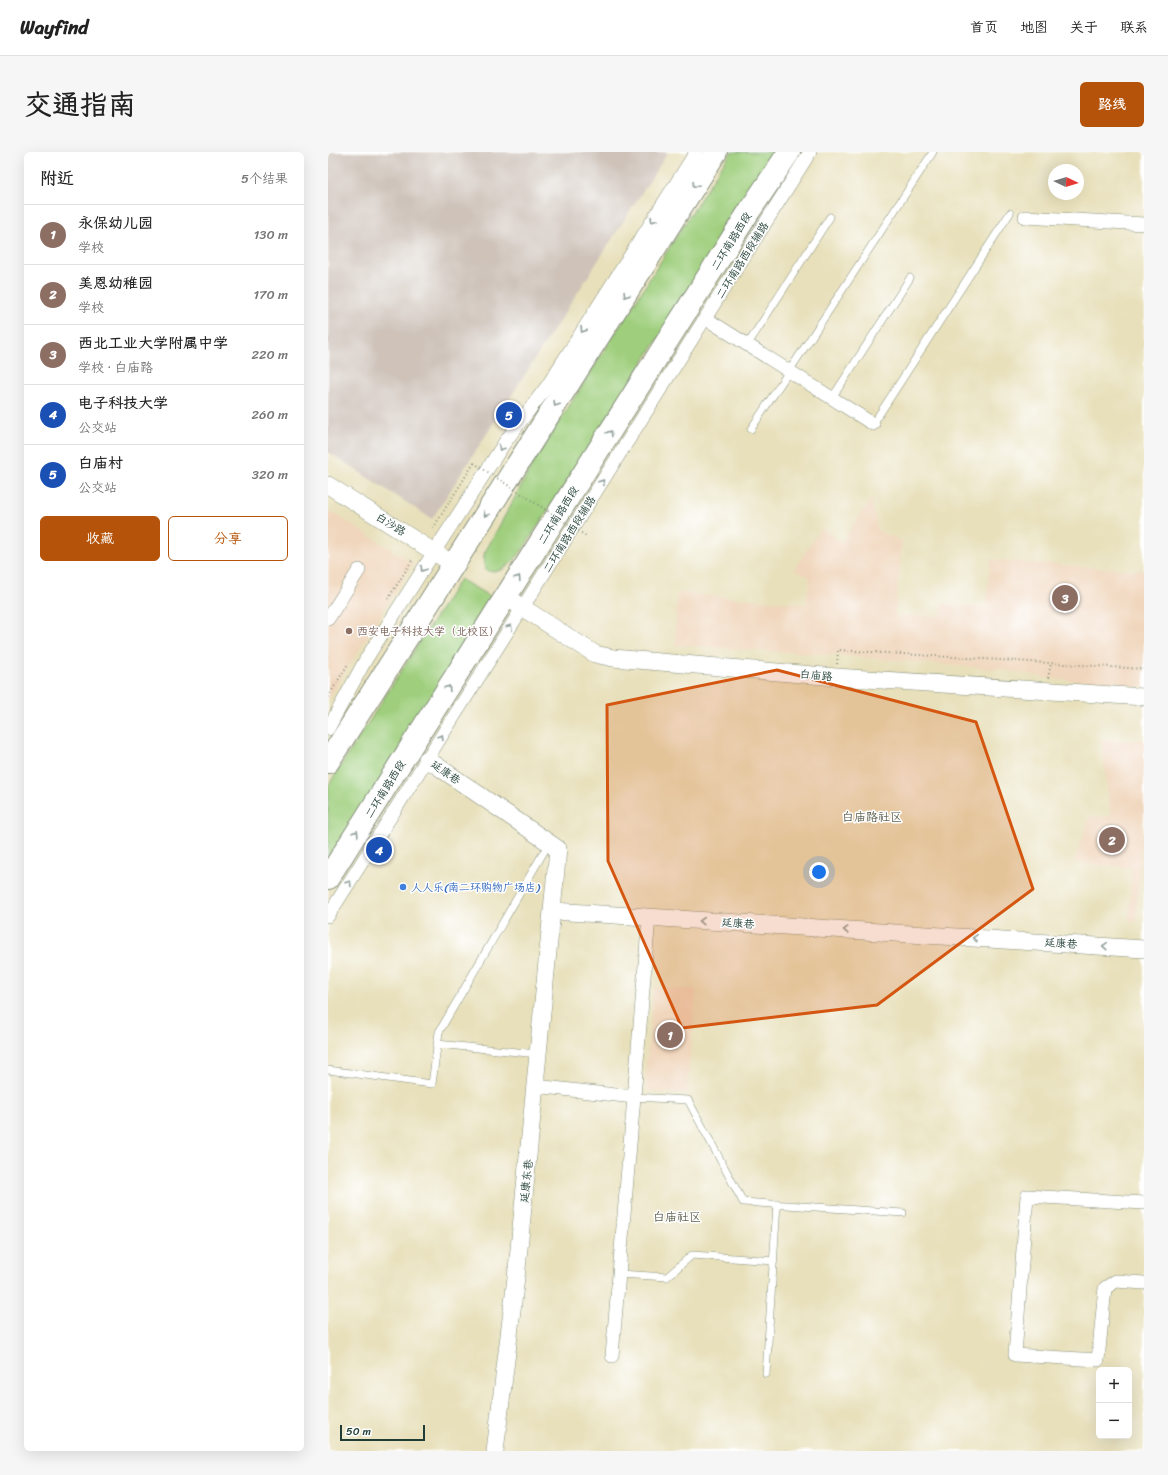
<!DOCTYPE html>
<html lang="zh">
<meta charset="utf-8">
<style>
:root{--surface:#fff;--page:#f6f6f6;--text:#222;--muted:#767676;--line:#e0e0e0;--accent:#b45309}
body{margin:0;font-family:Sriracha,"LXGW WenKai TC",sans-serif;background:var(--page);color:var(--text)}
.controls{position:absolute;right:12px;bottom:12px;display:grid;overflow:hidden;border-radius:6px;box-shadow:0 4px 16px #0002}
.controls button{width:36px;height:36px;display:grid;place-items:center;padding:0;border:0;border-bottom:1px solid var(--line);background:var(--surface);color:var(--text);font:20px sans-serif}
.compass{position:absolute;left:720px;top:12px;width:36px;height:36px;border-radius:50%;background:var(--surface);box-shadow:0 4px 16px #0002;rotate:94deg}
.scale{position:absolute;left:12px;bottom:10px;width:85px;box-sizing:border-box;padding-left:4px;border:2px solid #1f3d34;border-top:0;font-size:11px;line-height:14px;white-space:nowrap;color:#1f3d34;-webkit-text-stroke:3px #fff;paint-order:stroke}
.you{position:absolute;left:491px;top:720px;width:14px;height:14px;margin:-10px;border:3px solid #fff;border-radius:50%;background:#1a73e8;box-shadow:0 0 0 6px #1a73e833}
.badge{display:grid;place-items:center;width:26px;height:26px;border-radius:50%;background:var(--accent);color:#fff;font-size:13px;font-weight:700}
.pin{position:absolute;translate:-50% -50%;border:2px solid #fff;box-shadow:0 1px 4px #0006}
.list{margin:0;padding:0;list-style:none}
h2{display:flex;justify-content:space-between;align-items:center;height:52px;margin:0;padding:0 16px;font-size:17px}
h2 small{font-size:13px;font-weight:400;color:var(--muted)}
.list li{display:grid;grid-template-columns:26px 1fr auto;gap:12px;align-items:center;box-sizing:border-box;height:60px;padding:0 16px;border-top:1px solid var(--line)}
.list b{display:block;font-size:15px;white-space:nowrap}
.list p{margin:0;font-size:13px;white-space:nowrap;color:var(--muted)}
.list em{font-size:13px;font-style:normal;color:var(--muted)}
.actions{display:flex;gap:8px;padding:12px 16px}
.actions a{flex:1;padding:9px 0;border:1px solid var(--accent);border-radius:6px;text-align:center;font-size:14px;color:var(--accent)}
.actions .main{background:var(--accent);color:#fff}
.map{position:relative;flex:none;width:816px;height:1299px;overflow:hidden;border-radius:6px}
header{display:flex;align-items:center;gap:24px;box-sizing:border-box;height:56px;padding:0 20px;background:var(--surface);border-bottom:1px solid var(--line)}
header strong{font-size:19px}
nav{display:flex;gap:22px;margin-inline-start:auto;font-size:14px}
.intro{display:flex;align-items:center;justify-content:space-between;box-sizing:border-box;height:96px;padding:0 24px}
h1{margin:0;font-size:28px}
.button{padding:10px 18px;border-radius:6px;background:var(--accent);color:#fff;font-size:14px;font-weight:700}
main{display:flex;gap:24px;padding:0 24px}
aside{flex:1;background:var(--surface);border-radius:6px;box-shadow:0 4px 16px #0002}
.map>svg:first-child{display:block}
.built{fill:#f0d6bc}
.industrial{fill:#cec2b9}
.green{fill:#9fcf7d;stroke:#5f8658}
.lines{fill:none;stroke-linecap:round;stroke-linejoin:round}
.service-casing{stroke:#848e78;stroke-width:8}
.minor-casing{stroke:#848e78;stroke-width:14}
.tertiary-casing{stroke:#848e78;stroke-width:18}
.trunk-casing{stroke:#848e78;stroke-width:24}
.path{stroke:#848e78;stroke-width:2;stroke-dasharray:1 3;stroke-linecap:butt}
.service{stroke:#fff;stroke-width:7}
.minor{stroke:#fff;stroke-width:13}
.tertiary{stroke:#fff;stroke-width:17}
.trunk{stroke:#fff;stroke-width:22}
.path-bridge{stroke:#848e78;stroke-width:2;stroke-dasharray:1 3;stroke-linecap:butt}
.oneway{stroke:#8f9e9a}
.marked{fill:#d45610;fill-opacity:0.2;stroke:#d45610;stroke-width:3;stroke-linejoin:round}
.education-dot{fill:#8d6e63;stroke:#fff;stroke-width:1.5}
.shop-dot{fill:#3f7fe0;stroke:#fff;stroke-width:1.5}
.labels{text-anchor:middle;stroke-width:3;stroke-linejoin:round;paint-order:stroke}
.street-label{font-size:11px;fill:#1f3d34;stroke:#fff}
.education-label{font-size:11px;fill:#785e54;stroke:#fff;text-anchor:start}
.shop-label{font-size:11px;fill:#366cbe;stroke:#fff;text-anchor:start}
.neighbourhood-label{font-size:12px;fill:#5b5e4d;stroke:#fff}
</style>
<header>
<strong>Wayfind</strong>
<nav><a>首页</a><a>地图</a><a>关于</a><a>联系</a></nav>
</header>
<div class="intro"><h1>交通指南</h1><a class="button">路线</a></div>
<main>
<aside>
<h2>附近<small>5个结果</small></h2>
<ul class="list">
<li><span class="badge" style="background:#8d6e63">1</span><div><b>永保幼儿园</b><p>学校</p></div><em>130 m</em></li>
<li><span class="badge" style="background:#8d6e63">2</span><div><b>美恩幼稚园</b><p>学校</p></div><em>170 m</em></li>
<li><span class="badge" style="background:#8d6e63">3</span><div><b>西北工业大学附属中学</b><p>学校 · 白庙路</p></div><em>220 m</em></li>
<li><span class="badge" style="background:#1a4fb4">4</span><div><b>电子科技大学</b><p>公交站</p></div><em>260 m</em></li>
<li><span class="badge" style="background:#1a4fb4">5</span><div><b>白庙村</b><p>公交站</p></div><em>320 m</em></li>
</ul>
<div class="actions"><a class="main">收藏</a><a>分享</a></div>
</aside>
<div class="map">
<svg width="816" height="1299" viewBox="0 0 816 1299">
<rect width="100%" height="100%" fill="#fff"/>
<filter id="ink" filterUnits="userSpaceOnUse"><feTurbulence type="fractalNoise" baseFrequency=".025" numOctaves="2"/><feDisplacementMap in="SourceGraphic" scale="8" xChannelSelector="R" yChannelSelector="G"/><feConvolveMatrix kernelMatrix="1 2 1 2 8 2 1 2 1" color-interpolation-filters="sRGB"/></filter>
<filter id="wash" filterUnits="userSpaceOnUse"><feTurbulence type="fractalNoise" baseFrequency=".012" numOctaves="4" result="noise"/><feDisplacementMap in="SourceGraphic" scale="16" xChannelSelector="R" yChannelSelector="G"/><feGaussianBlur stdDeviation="0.9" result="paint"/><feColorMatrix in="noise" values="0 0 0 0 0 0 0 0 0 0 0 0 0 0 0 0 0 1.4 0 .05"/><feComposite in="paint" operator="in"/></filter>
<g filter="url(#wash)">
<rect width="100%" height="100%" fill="#e8e0bb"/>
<!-- built -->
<path class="built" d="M543 347 550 379 574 389 567 464H612L614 452 657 456 663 408 816 419V535L720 526 678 518 509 503 347 493 349 441 478 452 482 425 466 418 493 376 513 391Z
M0 358 85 411 0 548Z
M773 588H816V662L808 771 801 769 804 716 746 711 762 664 783 665Z
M326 835 368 838 359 942 320 939 317 928Z"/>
<!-- industrial -->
<path class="industrial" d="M0 0H340L104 367 0 300Z"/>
<!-- green -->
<path class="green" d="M404 0H450L195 397C187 408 173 425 158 418L156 413V402L209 305 392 16Z
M132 427 168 448 0 709V634Z"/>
</g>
<g filter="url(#ink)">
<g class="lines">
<!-- service casing -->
<g class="service-casing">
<path id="service" d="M420 192 502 65
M504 246 582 126
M545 272 682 61
M423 277 605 0
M109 892 210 902
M0 918 104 932 111 880 221 691
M306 945 360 948 415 1050 575 1061
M291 1122 339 1125 364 1103 446 1109
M438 1222 449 1052"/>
</g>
<!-- minor casing -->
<g class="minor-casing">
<path id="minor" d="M697 65 816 72
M377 166 545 272
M0 467 31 418
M0 577 38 507 106 400 177 290 220 233 368 0
M0 764 482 0
M207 934 306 945 284 1204
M306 945 321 765
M816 1051 699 1044 687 1203 770 1208 777 1136 788 1129 816 1131"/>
</g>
<!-- tertiary casing -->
<g class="tertiary-casing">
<path id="tertiary" d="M0 333 125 412
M178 445 267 502 285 506 508 525 816 545
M99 607 230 697 189 1117 167 1299
M225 759 816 797"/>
</g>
<!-- trunk casing -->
<g class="trunk-casing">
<path id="trunk" d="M0 610 388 0
M0 726 422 58 461 0"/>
</g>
<!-- path -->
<path class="path" d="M105 376 146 311
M60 447 85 407
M509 512 510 498 816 517
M720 526 723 511
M0 545 20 512"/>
<!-- service -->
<use href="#service" class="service"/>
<!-- minor -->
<use href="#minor" class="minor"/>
<!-- tertiary -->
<use href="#tertiary" class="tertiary"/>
<!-- trunk -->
<use href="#trunk" class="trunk"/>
<!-- path-bridge -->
<path class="path-bridge" d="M146 311 258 384"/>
</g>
<!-- one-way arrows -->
<defs><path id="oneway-chevron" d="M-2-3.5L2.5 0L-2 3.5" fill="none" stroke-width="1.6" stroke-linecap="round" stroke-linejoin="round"/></defs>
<g class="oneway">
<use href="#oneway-chevron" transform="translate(367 33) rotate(122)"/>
<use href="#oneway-chevron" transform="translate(325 68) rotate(122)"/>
<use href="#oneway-chevron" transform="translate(298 143) rotate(122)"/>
<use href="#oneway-chevron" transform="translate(255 178) rotate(122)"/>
<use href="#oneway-chevron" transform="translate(228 252) rotate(122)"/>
<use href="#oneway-chevron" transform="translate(282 281) rotate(-58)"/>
<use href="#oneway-chevron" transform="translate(173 296) rotate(123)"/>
<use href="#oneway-chevron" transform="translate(274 330) rotate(-58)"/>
<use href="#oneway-chevron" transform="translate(158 362) rotate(122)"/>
<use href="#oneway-chevron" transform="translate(95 417) rotate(122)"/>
<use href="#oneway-chevron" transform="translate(190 426) rotate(-58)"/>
<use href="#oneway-chevron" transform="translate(182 475) rotate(-58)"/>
<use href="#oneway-chevron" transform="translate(120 536) rotate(-58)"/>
<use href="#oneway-chevron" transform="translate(113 585) rotate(-58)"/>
<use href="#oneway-chevron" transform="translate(28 681) rotate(-58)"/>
<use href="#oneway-chevron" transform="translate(21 731) rotate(-58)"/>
<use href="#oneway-chevron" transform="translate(374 769) rotate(-176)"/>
<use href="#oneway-chevron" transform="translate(518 778) rotate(-176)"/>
<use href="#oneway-chevron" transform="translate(647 786) rotate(-176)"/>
<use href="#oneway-chevron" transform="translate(777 794) rotate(-176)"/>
</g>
</g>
<!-- marked area -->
<path class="marked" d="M449 518 648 570 705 737 549 853 354 876 280 709 279 553Z"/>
<!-- markers -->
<circle class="education-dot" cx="21" cy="479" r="4"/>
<circle class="shop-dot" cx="75" cy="735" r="4"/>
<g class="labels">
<!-- street labels -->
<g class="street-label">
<text transform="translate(403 89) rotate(-58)" y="4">二环南路西段</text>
<text transform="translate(414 108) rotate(-58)" y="4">二环南路西段辅路</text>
<text transform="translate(230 363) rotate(-58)" y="4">二环南路西段</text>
<text transform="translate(63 372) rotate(32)" y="4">白沙路</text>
<text transform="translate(241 382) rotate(-58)" y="4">二环南路西段辅路</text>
<text transform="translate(488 523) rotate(5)" y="4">白庙路</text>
<text transform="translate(118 620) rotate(34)" y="4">延康巷</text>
<text transform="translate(57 637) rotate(-58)" y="4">二环南路西段</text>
<text transform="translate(410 771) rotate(4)" y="4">延康巷</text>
<text transform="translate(733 791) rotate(4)" y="4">延康巷</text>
<text transform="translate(198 1029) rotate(-84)" y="4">延康东巷</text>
</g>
<!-- education labels -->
<g class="education-label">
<text x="29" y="483">西安电子科技大学（北校区）</text>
</g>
<!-- shop labels -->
<g class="shop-label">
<text x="83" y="739">人人乐(南二环购物广场店)</text>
</g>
<!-- neighbourhood labels -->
<g class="neighbourhood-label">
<text x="544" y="669">白庙路社区</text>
<text x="349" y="1069">白庙社区</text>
</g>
</g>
</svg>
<div class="controls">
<button>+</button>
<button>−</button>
</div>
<svg class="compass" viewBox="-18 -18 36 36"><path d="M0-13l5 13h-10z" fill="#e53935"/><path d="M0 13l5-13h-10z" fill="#767676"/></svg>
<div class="scale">50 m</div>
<div class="you"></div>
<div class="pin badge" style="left:342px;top:883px;background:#8d6e63">1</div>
<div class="pin badge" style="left:784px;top:688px;background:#8d6e63">2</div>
<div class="pin badge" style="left:737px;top:446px;background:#8d6e63">3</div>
<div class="pin badge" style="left:51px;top:698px;background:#1a4fb4">4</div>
<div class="pin badge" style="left:181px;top:263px;background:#1a4fb4">5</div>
</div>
</main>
